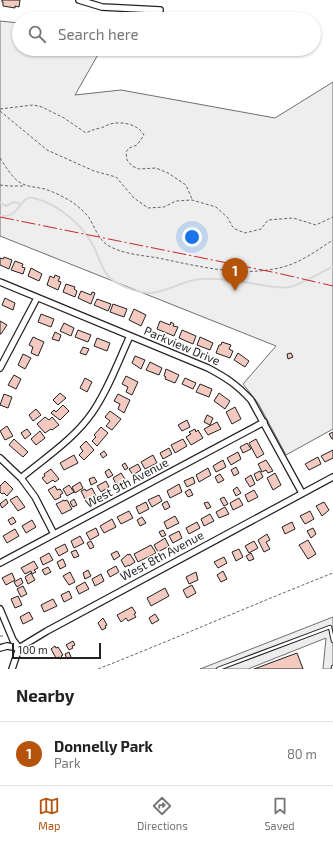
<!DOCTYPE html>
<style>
:root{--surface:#fff;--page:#f6f6f6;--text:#222;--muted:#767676;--line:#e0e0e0;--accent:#b45309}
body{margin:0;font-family:"Exo 2",sans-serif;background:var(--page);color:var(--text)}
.scale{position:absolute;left:12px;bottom:10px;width:89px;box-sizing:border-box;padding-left:4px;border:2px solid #222;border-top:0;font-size:11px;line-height:14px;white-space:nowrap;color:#222;-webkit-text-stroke:3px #fff;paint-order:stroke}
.you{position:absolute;left:192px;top:237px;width:14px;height:14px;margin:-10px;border:3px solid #fff;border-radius:50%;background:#1a73e8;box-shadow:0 0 0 6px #1a73e833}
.badge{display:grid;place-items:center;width:26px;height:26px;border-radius:50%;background:var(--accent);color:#fff;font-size:13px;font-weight:700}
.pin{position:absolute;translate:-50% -33px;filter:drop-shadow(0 1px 2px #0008)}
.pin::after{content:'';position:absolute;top:21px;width:14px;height:12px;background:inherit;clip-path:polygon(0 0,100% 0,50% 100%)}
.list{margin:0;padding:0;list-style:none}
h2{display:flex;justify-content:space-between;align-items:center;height:52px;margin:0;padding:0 16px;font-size:17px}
h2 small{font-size:13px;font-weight:400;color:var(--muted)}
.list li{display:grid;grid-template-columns:26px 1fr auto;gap:12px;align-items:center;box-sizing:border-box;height:64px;padding:0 16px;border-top:1px solid var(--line)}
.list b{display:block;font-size:15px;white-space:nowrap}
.list p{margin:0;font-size:13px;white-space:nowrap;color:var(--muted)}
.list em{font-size:13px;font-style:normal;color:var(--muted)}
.icon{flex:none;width:22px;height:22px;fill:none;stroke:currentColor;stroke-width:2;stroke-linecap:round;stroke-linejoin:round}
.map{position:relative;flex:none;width:333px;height:669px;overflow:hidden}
.search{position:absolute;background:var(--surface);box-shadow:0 1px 3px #0004;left:12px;right:12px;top:12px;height:44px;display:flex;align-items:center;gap:10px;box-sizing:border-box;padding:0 14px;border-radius:22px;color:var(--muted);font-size:15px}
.sheet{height:116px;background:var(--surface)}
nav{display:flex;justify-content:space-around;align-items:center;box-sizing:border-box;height:56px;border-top:1px solid var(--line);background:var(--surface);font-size:11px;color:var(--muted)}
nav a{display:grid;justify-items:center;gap:2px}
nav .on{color:var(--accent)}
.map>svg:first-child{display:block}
.green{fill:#eee;stroke:#6f6f6f}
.parking{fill:#ededed;stroke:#6f6f6f}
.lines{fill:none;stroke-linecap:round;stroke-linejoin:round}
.stream{stroke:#d9d9d9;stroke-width:2}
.building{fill:#f3c9c0;stroke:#222}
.lane-casing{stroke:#222;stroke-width:4.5}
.street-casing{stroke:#222;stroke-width:8}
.path{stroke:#646464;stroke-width:1;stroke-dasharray:3 2;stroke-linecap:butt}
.lane{stroke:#fff;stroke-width:2.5}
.street{stroke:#fff;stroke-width:5.5}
.power{stroke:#c62828;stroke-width:1;stroke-dasharray:14 3 2 3;stroke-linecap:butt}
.labels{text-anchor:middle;stroke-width:3;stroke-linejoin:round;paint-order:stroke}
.street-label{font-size:12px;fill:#222;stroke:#fff}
</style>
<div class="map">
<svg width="333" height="669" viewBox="0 0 333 669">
<rect width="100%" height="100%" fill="#fff"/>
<!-- green -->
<path class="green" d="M0 21 19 23V49H96L100 51 75 95 121 90 275 118 333 82V429L286 455 258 403 243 384 276 346 0 236Z"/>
<!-- parking -->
<path class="parking" d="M333 617V669H323L326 638 248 669H200Z"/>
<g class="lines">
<!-- stream -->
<path class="stream" d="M0 203 6 206 14 202 21 204
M0 216C21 219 19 194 34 198 60 205 84 226 95 249 98 256 103 271 108 276 116 285 138 293 149 293 168 293 183 279 202 279 220 278 238 281 256 284 267 286 278 289 289 287 304 284 318 273 333 267"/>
</g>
<!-- building -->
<path class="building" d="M2 0H20L19 7 15 6V8L3 6V2H2Z
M4 257 12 260 9 269 0 265V258L3 259Z
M15 261 23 264 22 267 25 268 23 274 11 270Z
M31 268 42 274 39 281 28 276Z
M55 275 60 277 58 281 61 282 58 290 47 285 50 276 54 278Z
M66 284 75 287 74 289 77 291 75 297 63 292Z
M81 291 91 295 92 292 95 293 91 304 78 298Z
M5 298 15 303 13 310 2 305Z
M97 299 111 304 108 311 94 305Z
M113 304 127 309 124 317 110 312Z
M134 309 146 315 141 326 129 320Z
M41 314 54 319 51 327 38 322Z
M0 321 7 325 1 334H0Z
M160 321 170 325 171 322 174 324 173 326 178 327 174 336 157 329Z
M64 323 74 328 71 336 60 331Z
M78 330 91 335 88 342 75 337Z
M182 330 196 336 193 344 179 338Z
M55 332 61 335 59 341 52 339Z
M33 337 44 342 38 356 31 353 33 347 29 345Z
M200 337 213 343 210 350 197 345Z
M97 338 110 343 107 351 94 346Z
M222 342 231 345 229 349 233 351 230 358 216 353 219 345H221Z
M83 347 89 349 86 355 80 353Z
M238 353 249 361 245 367 234 360Z
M291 353 293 357 288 359 287 354Z
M23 354 31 358 25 369 18 365Z
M135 356 145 360 141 369 132 363Z
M150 362 162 368 159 375 146 370Z
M166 369 179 375 175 383 165 379 166 377 164 376Z
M14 375 21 379 16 389 8 385Z
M126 376 138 382 132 395 126 392 128 387 122 384Z
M85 378 92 382 87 392 80 388Z
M185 378 196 383 193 389 182 384Z
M200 384 212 389 209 397 196 392Z
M60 393 66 398 58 405 53 400Z
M219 393 230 401 225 409 214 401Z
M4 394 12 397 8 408 0 405Z
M118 394 130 400 124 413 118 409 120 404 114 401Z
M63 405 69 411 60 420 51 413 54 410 56 412Z
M235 407 241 419 232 424 226 412Z
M36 409 41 415 33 421 29 415Z
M110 411 121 419 112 430 106 426 110 421 105 417Z
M207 415 213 418 210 425 204 422Z
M45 417 49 420 52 417 59 425 52 430 51 429 45 433 37 424Z
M187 420 190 427 182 431 178 425Z
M217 422 221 429 208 435 204 429Z
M7 426 13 436 5 440 0 431Z
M101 427 108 433 97 446 92 441 96 437 94 435Z
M27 429 31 434 25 439 21 433Z
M195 429 196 432 198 430 203 438 191 445 186 437 191 434 189 432Z
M40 431 45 438 36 445 31 439Z
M333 432V439H332L329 434Z
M14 439 28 452 23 457 9 445Z
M183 439 187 446 175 453 171 445Z
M256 439 264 454 257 458 249 443Z
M86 441 94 450 84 460 79 455 83 451 80 447Z
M247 443 251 449 243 453 240 447Z
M169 448 172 454 163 459 160 453Z
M333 450V458L325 462 321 456Z
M104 451 107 455 103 458 100 454Z
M238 452 241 459 231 465 227 458Z
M74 455 78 463 64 470 60 463Z
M153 455 157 463 145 469 141 462Z
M318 457 321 464 309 470 305 464Z
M223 460 226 467 216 472 213 466Z
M266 460 273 471 268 473 266 470 262 472 258 464Z
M125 463 128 468 125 470 122 465Z
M138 464 141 470 133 475 129 469Z
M236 467 239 473 234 476 231 470Z
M208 468 211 475 199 482 196 475Z
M51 469 59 479 55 482 53 480 47 484 42 478 45 476 44 474Z
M109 469 113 475 108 478 105 472Z
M260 471 263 477 257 481 254 474Z
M121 473 125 479 116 484 113 478Z
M275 473 281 485 273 490 267 478Z
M220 474 224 480 218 483 215 477Z
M251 475 255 484 250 487 245 479Z
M94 477 97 482 91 485 89 479Z
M193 477 195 483 187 487 184 481Z
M5 481 13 489 7 496 4 493 2 494 0 492V486Z
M106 481 109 487 101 492 97 486Z
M80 482 83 488 75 493 72 487Z
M179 484 182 492 170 498 167 491Z
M69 485 74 492 67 496 63 489Z
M55 486 57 490 60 489 63 493 60 495 61 497 55 500 48 490Z
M237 487 241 493 236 496 233 490Z
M92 488 96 496 86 501 81 491 85 489 86 491Z
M190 489 193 495 188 497 185 492Z
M254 490 258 497 248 502 245 495Z
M159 495 162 501 152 507 148 500Z
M17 496 25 507 18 511 10 500Z
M224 497 228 504 224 506 220 499Z
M239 498 243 505 233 510 230 503Z
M6 499 8 503 2 508 0 504Z
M74 499 77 505 73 507 70 502Z
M64 500V501L67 500 72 509 62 514 56 504Z
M167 501 170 507 165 510 162 504Z
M146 502 149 509 139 514 136 507Z
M208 502 211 507 207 509 204 503Z
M324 502 329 510 322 516 316 506Z
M225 507 229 514 219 518 216 512Z
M129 511 133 518 121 524 117 517Z
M310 511 314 519 305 524 300 516Z
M210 514 214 521 204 526 201 519Z
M175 516 179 523 167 529 164 522Z
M13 517 16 522 11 525 8 520Z
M142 517 146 523 140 526 137 520Z
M112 519 116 527 104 533 100 526Z
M32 520 36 527 26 533 22 526Z
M197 522 200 528 189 534 186 528Z
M292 522 295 529 285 534 282 527Z
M96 528 99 535 90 540 86 533Z
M313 528 316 534 311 538 307 531Z
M15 529 19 536 7 543 3 536Z
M163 530 166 535 162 537 159 532Z
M179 531 182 538 173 543 169 536Z
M267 534 270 540 266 542 270 549 264 552 258 540Z
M80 536 84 543 74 548 71 541Z
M165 538 169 546 158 552 154 545Z
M308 540 316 554 308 559 299 545Z
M91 541 94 547 90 549 87 543Z
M254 541 258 548 249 553 245 546Z
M65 544 68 551 59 556 55 549Z
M151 545 156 553 138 562 134 554Z
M239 549 243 557 236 561 232 552Z
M76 550 79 556 74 558 71 552Z
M117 551 120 556 114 560 111 554Z
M49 553 53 560 43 565 40 558Z
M251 553 254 559 249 561 246 556Z
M128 554V555L130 554 135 562 129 566V565L125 567 121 560Z
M224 557 227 563 218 568 214 562Z
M63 559 66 566 60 569 57 562Z
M34 561 38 568 34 570 36 572 32 574 31 571 25 574 21 568Z
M116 566 119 572 110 577 107 571Z
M48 567 51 572 45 575 42 570Z
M88 570 91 576 85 579 83 573Z
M223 571 227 579 221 582 217 575Z
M70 572 75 582 69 585 63 576Z
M196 572 198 580 189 584 186 577Z
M12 573 15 580 6 585 2 578Z
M31 573 35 580 28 584 25 577Z
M101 574 104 581 95 586 92 579Z
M21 578 23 583 17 587 14 582Z
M85 582 89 589 79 594 76 587Z
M192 585 196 593 187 598 183 590Z
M23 586 27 594 21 597 17 589Z
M165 588 169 596 151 606 147 598Z
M69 591 72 598 64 602 61 595Z
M18 596 22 605 15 608 11 599Z
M53 599 57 606 44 612 41 605Z
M132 607 136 613 134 614 136 617 128 621 126 618 121 622 117 615Z
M29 612 33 619 23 624 20 617Z
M155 614 159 620 152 624 149 618Z
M103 618 107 625 105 626 106 628 102 630 98 623Z
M73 641 75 645 72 646 73 648 69 650 66 645Z
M55 646 56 648 58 647 63 655 61 656 63 658 60 659 59 657 56 658 51 649Z
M69 652 71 657 67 659 65 654Z
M297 653 303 669H254Z"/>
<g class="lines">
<!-- lane casing -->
<g class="lane-casing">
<path id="lane" d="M218 669 330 627 333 641
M333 669V667"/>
</g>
<!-- street casing -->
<g class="street-casing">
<path id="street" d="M79 0 102 7 160 10
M0 282 208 368C227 378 237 385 251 400L302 493
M0 368 37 298
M0 458 21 478 35 497 54 534
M21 478C45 458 74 439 92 413 108 390 118 362 130 336
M0 563 264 422
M0 609 13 640 19 648
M0 648 7 646 19 648 47 631 333 477
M12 669 19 648"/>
</g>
<!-- path -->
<path class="path" d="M0 109 33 105 42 107 64 118 86 133C92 130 95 129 101 128 104 127 107 125 110 124 122 121 138 124 144 135L137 145 129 148 126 152 127 160 132 166 139 169 156 168 168 173 186 185 192 199
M0 111 47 150 94 171 116 177 134 198 148 208 164 207 176 201 192 200 216 207 228 218 232 226 235 229 245 233 261 229 268 220 293 218 316 225 333 217
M0 158C6 167 11 176 19 182 27 187 36 187 45 189 54 192 64 197 72 202 78 206 83 211 88 216 94 225 97 237 106 244 120 254 141 255 158 258 198 266 242 278 283 267 302 262 317 250 333 240
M0 185 8 186H25
M0 636H5
M98 669C177 638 254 604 333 573"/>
<!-- lane -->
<use href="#lane" class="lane"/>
<!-- street -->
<use href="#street" class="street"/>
<!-- power -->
<path class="power" d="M0 217 277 273 333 286"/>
</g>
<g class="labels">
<!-- street labels -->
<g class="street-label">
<text transform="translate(182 346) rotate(23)" y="4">Parkview Drive</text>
<text transform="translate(127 483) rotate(-28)" y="4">West 9th Avenue</text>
<text transform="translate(162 556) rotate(-28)" y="4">West 8th Avenue</text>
</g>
</g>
</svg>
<div class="scale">100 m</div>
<div class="you"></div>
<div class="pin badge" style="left:235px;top:291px">1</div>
<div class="search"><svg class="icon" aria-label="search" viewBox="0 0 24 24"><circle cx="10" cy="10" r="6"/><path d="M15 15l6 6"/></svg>Search here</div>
</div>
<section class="sheet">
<h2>Nearby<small></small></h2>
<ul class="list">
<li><span class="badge">1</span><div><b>Donnelly Park</b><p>Park</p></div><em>80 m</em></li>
</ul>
</section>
<nav>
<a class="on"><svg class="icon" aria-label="map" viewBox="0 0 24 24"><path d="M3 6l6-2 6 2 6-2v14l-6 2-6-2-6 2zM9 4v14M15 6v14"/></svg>Map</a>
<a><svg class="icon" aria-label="directions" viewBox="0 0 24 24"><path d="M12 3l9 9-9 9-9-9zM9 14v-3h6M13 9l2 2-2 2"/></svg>Directions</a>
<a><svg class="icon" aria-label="saved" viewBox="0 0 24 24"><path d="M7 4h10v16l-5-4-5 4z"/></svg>Saved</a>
</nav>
